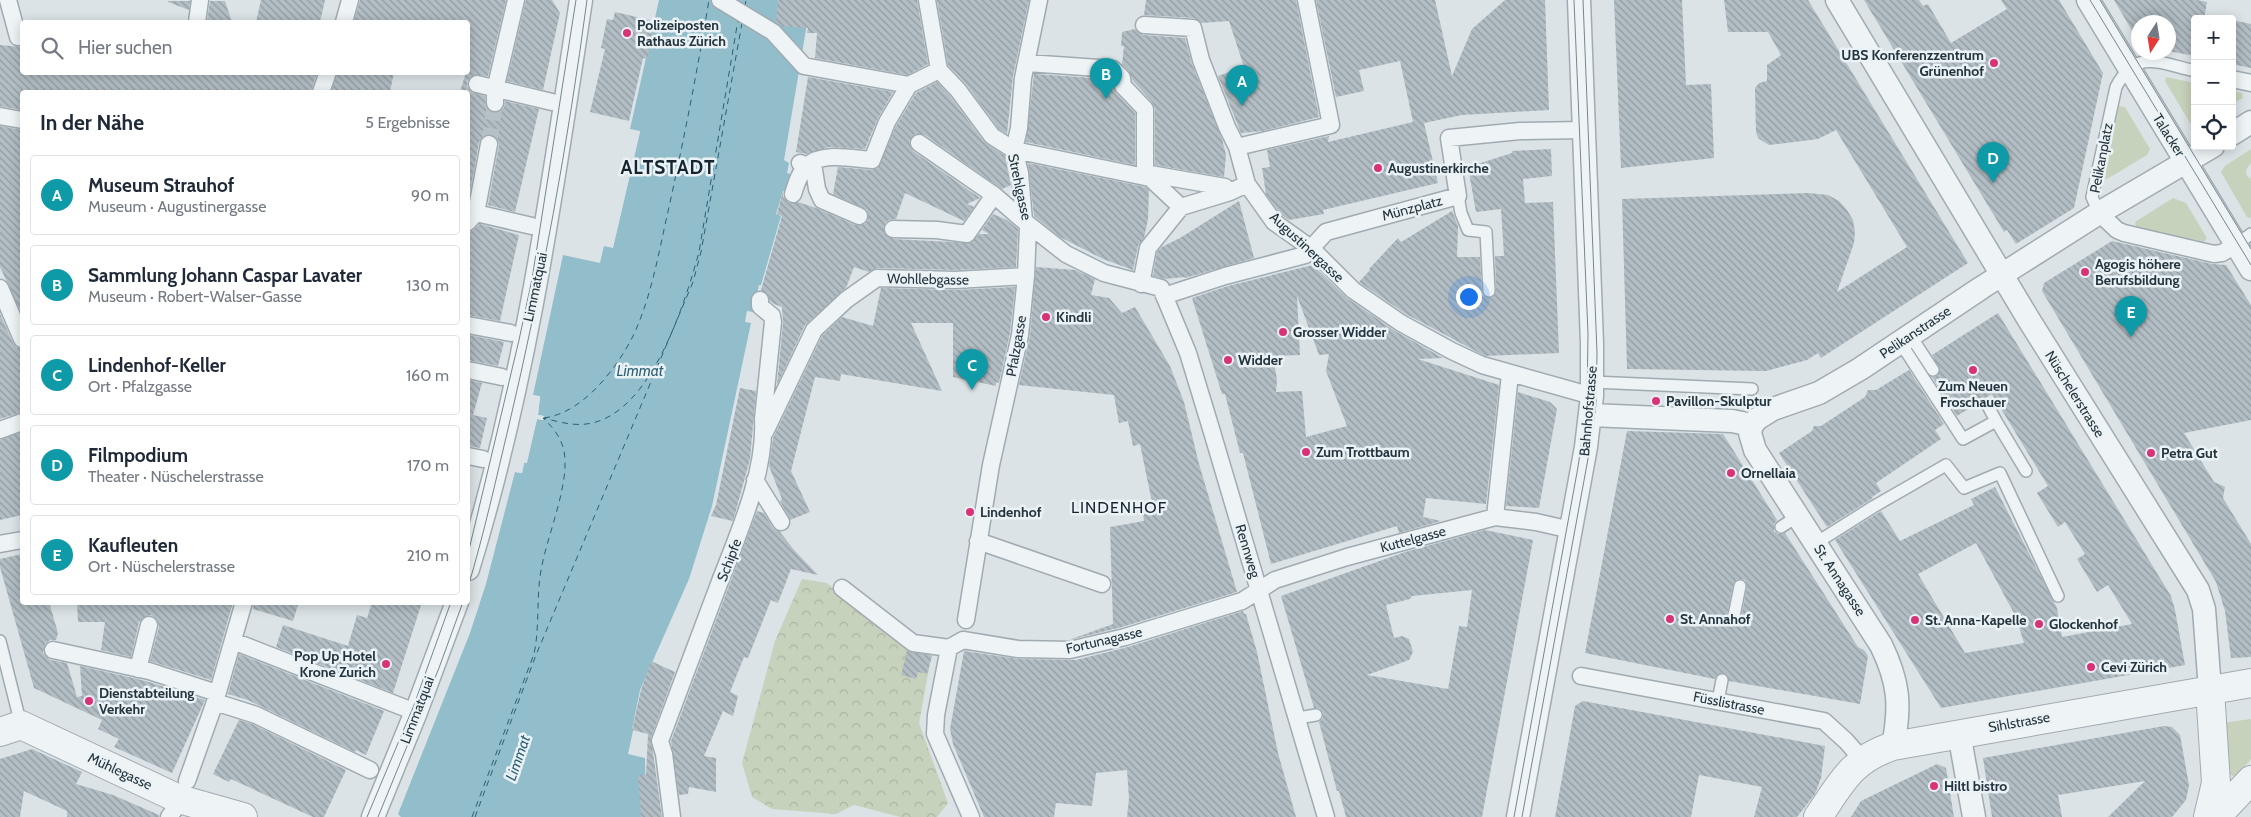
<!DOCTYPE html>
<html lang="de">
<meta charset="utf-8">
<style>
:root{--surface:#fff;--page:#f6f6f7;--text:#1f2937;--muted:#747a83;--line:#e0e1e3;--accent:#d93378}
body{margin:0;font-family:Cabin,sans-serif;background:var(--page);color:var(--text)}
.controls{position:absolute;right:15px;top:15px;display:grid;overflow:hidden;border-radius:5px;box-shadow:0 2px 12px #0003}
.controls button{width:45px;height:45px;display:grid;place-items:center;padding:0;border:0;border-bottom:1px solid var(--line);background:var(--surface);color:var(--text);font:25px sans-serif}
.compass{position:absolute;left:2131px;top:15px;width:45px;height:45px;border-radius:50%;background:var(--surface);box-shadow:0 2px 12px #0003;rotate:192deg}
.you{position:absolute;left:1468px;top:296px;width:18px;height:18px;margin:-12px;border:4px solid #fff;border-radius:50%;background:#1a73e8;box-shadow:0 0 0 8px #1a73e833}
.badge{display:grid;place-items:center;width:32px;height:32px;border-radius:50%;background:var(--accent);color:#fff;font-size:16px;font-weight:700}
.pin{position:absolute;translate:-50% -41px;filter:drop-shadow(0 1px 2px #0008)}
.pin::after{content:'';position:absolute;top:26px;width:18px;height:15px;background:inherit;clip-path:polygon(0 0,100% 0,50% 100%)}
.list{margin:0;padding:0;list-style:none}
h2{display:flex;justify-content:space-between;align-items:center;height:65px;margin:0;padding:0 20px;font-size:21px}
h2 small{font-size:16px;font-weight:400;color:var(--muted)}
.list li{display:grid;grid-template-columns:32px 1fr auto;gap:15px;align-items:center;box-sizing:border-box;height:80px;margin:0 10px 10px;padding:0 10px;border:1px solid var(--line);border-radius:5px}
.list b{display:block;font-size:19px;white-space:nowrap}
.list p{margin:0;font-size:16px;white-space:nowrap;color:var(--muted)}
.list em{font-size:16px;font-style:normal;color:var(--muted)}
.icon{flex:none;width:28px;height:28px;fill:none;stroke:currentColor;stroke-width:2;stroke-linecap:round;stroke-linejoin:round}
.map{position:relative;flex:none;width:2251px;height:817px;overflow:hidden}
.search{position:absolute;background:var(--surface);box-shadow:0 2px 12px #0003;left:20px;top:20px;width:450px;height:55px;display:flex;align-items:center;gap:12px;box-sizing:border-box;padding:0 18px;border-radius:5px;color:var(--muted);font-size:19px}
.panel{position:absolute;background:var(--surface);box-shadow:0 2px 12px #0003;left:20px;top:90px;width:450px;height:515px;border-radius:5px}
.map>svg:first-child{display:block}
.grass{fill:#c7d2bc}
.park{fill:url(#park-crowns)}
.water{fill:#92bdcb}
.pier{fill:#dbe3e7}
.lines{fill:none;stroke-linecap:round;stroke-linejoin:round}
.ferry{stroke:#2b6075;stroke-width:1;stroke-dasharray:6 5;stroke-linecap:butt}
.building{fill:url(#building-back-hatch);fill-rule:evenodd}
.pedestrian-tunnel{stroke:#b6c0c5;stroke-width:16;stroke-dasharray:16 8;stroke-linecap:butt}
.service-casing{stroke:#a0abb1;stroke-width:14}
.pedestrian-casing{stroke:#a0abb1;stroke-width:19}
.minor-casing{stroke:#a0abb1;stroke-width:25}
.tertiary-casing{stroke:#a0abb1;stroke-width:30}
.service{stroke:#eef3f5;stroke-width:11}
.pedestrian{stroke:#eef3f5;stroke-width:16}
.minor{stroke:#eef3f5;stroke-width:22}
.tertiary{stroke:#eef3f5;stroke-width:28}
.tram{stroke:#748792;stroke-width:1}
.poi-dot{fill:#d93378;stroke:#ebf2f5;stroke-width:2}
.labels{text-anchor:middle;stroke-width:5;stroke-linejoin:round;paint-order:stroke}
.poi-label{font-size:14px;font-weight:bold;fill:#24353e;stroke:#ebf2f5;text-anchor:start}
.street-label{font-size:14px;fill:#24353e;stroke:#ebf2f5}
.water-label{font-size:15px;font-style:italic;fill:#2b6075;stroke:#ebf2f5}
.quarter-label{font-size:16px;letter-spacing:1px;fill:#17252f;stroke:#ebf2f5}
.district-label{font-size:19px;font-weight:bold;letter-spacing:1px;fill:#17252f;stroke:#ebf2f5}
</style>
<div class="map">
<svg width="2251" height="817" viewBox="0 0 2251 817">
<defs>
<pattern id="park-crowns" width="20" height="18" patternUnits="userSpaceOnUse" patternTransform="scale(1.25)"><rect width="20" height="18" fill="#c7d2bc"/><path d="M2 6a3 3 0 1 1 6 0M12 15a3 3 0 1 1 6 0" fill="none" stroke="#abb5a3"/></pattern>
<pattern id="building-back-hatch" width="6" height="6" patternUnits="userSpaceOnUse" patternTransform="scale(1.25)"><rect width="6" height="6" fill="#b2bec4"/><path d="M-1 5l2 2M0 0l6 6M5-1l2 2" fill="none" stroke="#919ba1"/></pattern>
</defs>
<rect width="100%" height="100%" fill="#dbe3e7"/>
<!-- grass -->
<path class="grass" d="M2166 77 2195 83V126L2190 123 2165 81Z
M2232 91 2242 93 2243 98 2232 104Z
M2119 106 2125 107 2150 149 2147 155 2107 179 2104 178Z
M2251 149V163L2246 170 2247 176 2251 179V218L2247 217 2221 172 2225 166Z
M2173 198 2186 203 2207 238 2204 242 2136 227 2135 222Z
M2251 719V759L2235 777 2229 774 2222 723Z"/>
<!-- park -->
<path class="park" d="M802 579 827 583 888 633 932 653 919 723 948 803 937 817H900L854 805 836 814 772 809 752 797 742 763 775 641Z"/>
<!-- water -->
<path class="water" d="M659 0H811L784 160 789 163 787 173 793 175 788 192 783 191 776 214 781 216 761 285H759L753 312 747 311 745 322 751 323 712 506 689 579 640 690 632 729 633 731 628 754 645 758 646 817H401L398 814 470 633 486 584 515 472 522 473 524 463H527L537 419 543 420 544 416 538 415 540 397 533 395 563 255 600 263 604 246 613 247 640 132 630 129Z"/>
<!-- pier -->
<path class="pier" d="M630 129 640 131 613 248 604 246V243L611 245 637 133 630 131Z
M533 395 540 396 538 415 544 416 543 420 537 419 526 463H524L522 473 515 472 516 469 520 470 522 462 525 460 536 416 535 407 537 398 533 397Z"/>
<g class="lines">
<!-- ferry -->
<path class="ferry" d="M745 7 746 0
M544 418C583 413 617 368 633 336 651 298 658 256 667 216 683 144 697 73 709 0
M472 817 534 654C540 626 536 598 541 570 547 537 566 493 565 461 565 443 556 430 543 418 560 422 575 427 592 423 652 410 685 303 699 252L738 20
M475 817 536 655 693 282 701 252 742 23"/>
</g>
<!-- building -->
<path class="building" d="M261 0H325L320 22H256Z
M360 0H506L488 76 474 75 467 81V86L471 92 485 96 486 108 490 112 500 111 504 108 505 101 539 109 515 212 488 205 499 145 496 137 490 134 485 135 479 142 468 204V92H460L466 72H468V22H354Z
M526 0H552L560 13 543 90 507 81Z
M778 0H917L928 64 908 75 815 58 817 33H807L808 28 781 26 776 22Z
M937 0H1029L1013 76 1007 134 999 129 966 84 948 65Z
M1146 0H1296L1319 117 1263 131 1241 133 1218 76 1244 67 1229 21 1201 23 1194 18 1144 15Z
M1316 0H1435L1452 76 1472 29 1505 0H1545L1549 110 1462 115 1424 123 1438 183 1323 210 1324 214 1289 220 1281 215 1266 194 1262 168 1270 167 1267 150 1329 136 1328 142 1413 122 1400 61 1359 70 1364 91 1336 97Z
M1614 0H1682L1686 85 1711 84 1714 158 1621 168Z
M1724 0H1808L1968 263 1821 358 1818 353 1807 360 1766 371 1627 369 1622 199 1808 193 1828 195 1839 201 1847 210 1853 220 1855 232 1854 243 1837 292 1907 247 1836 130 1818 139 1769 145 1759 139 1756 133 1755 88 1759 83 1767 81V65L1781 55 1768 32H1728Z
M1864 0H1919L1923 6 1928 4 1951 43 2007 9 2001 0H2059L2103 73 2074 208 2016 244 2007 230 2004 232Z
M2114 0H2197L2207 2 2204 19H2195V56L2168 51V22H2138V41Z
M168 1H190L189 10 168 2Z
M210 1H225L232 22H207Z
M615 12 650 20 649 28 654 29 647 59 643 58 629 121 590 112 605 49 601 48 607 19 613 20Z
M2232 20 2251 24V68L2232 64Z
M1135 29 1143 35 1185 38 1192 64 1222 139 1226 155 1224 177 1155 165V108L1152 102 1133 81 1129 71 1122 64 1124 46H1121L1122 32Z
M0 45 22 47V72H317L311 92H22V110L0 106Z
M338 72H394L390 92H331Z
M1034 74 1109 79 1112 83 1116 93 1135 113V165L1026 142Z
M808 77 893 92 878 118 865 149 829 147 807 154 796 152Z
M937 82 950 96 984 142 1005 156 1011 185 1002 189 925 135 915 134 909 142 913 151 980 198 967 204 974 207 964 221 905 193 896 219 889 220 885 223 884 233 893 239 971 243 979 234H989L982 230 993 214 1007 220 1018 229 1016 267 955 270 877 268 869 272 854 267 846 288 805 325 777 385 783 323 782 307 774 304 770 301 768 295 761 290 782 216 777 214 783 191V197L789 203 798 202 816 208 855 225 865 224 868 220 867 210 833 194 838 167 871 170 878 168 896 126 916 93Z
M0 126 22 130V315L0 267Z
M1551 149 1552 176 1523 179 1525 203 1553 202 1559 353 1485 356 1406 314 1359 282 1370 270 1369 269 1398 238 1401 242 1452 211 1458 226 1457 257H1480L1482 295 1489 298 1493 297 1496 291 1495 256H1504L1501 209 1476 212 1468 167 1512 153V151Z
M1028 163 1145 187 1149 190 1148 219 1144 238 1138 246 1133 270 1103 259 1060 237 1034 216Z
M1239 201 1254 258 1185 278V277L1165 279 1153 276 1157 252 1162 247 1180 238Z
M480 224 519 235 500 321 468 315V232L472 231Z
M2112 241 2212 264 2226 265 2251 305V420L2184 433 2214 482 2225 487 2223 498 2251 544V657L2231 658 2225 611 2216 582 2042 291 2044 283Z
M1313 265 1347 298 1395 331 1443 358 1418 359 1499 385 1486 504 1426 498 1423 517 1441 521 1399 533 1397 526 1271 564 1243 453H1240L1225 394H1222L1192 298 1228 286ZM1297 296 1319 355 1329 354 1326 371 1347 426 1306 437 1302 391 1276 392 1277 380 1273 356 1300 355Z
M1036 267 1075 270 1095 279 1091 295 1109 298 1122 313 1135 307 1170 366 1184 402 1199 464 1237 592 1122 627 1069 640 1113 624 1110 527 1144 521 1143 514 1154 512 1140 444 1133 446 1128 421 1119 423 1114 395 1019 385 1030 336Z
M1015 287 1010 333 999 383 996 382V386L953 377V323H911L942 391 841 374 840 381 815 377 791 471 810 512 790 520 780 501 782 499 769 466 773 438 822 336 842 317 873 326 881 288 955 290Z
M1998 313 2171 596 2175 610 2185 665 1941 708 1835 540 1881 511 1900 541 1974 505 1971 499 1995 487 2057 608 2062 637 2132 624 2108 585 2097 592 2077 559 2085 554 2065 522 2058 527 2037 493 2048 486 1992 394 1957 416 1932 377 1937 376 1940 370 1932 355ZM1976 543 2016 617 2024 643 1965 653 1918 574Z
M0 314 13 343 16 347 22 349V412L0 419Z
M468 335 504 342 498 366 468 360Z
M1909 370 1944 424 1935 430 1941 439 1876 483 1881 491 1872 497 1873 498 1827 527 1779 453 1812 431 1814 426H1821L1865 397 1868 390H1876Z
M468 380 482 383 473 415 487 418 480 448 468 446Z
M740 388 756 391 750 459 733 521 711 516 716 505Z
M1518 392 1550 402 1557 409 1539 508 1506 506Z
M1627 431 1723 434 1777 520 1774 524V531L1778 534 1785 533 1858 647 1864 650 1868 656 1860 704 1729 681 1727 675 1723 673 1717 675 1715 679 1585 653ZM1737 579 1745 580 1747 587 1741 618 1739 621 1733 623 1729 621 1727 615 1733 585Z
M22 432V515L0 520V440Z
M757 511 764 513 773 528 780 532 794 550 818 575 791 569 778 603 771 600 748 658 744 657 730 692 738 696 733 716 723 711 704 756 716 758V792L689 787 688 794 679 795 671 741Z
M1485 530 1533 540 1482 817H1346L1339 791H1337L1319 722 1323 718V713L1319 708H1314L1281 596 1405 552ZM1472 590 1467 627 1459 626 1448 689 1367 675 1409 660 1413 652 1409 639 1402 636 1394 638 1386 605 1410 599 1412 596Z
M22 554V602H49L58 633 56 640H50L45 644 43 653 50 660 67 663 77 697 82 696 80 666 146 681 205 700 172 773 114 747 119 739 98 729 102 720 34 688 0 567V559Z
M77 602H233L211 680 150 661 159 627 158 622 152 615 146 616 139 622 131 657 101 650 105 622H78Z
M254 602H299L293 621 253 609Z
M372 602H422L393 693 276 647 283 625 348 646 357 615 367 618Z
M1243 611 1244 614H1246L1257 652 1278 753 1296 817H1127L1129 798 1127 770 1096 773 1092 806 1056 803 1054 817H984L953 744 950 729 964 651 1018 659 1076 660 1128 647Z
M907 651 932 656 927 674 918 672 916 679 901 675Z
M239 654 384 711 366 755 356 750 355 752 248 700 228 694Z
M651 661 675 672 651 738 662 817H641L638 775H646L648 734 632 730 641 690Z
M1583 701 1825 746 1821 778 1815 794 1797 817H1754L1762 787 1699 775 1691 817H1555L1575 706Z
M239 720 252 724 346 770 324 817H313L231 779 229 782 213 774Z
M2164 726 2172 727 2180 735 2189 785 2186 800 2172 817H2108L2145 781 2058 795 2062 817H1992L1983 758Z
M32 749 82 772 76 784 113 795 159 815V817H67V811L24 791 20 817H0V759Z
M1937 764 1946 768 1954 817H1851L1861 801Z"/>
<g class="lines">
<!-- pedestrian-tunnel -->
<path class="pedestrian-tunnel" d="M489 144 495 103"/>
<!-- service casing -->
<g class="service-casing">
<path id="service" d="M1458 196 1461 213 1468 230 1486 232 1489 291
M2099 213 2092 197 2116 87C2137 48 2159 63 2195 71
M2236 245 2251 234
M1910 335 1933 370
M1900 342 1963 439 1996 421 2026 471
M1593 382 1752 389
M1988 406 1996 421
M1781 527 1798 516
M1816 543 1873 507 1946 465 1964 488 2000 473 2058 596
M1734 616 1740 586
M0 641 21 725
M1718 701 1722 680
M1298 718 1316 715"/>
</g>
<!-- pedestrian casing -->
<g class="pedestrian-casing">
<path id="pedestrian" d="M8 0 18 37H22
M720 0 773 32 804 66 909 85
M927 0 939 70 958 90 992 136 1014 150 1150 178V174L1225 187 1230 192 1247 184
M1039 0 1023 78 1019 128 1014 150 1020 173 1024 221 1066 254 1104 273 1161 288 1188 353 1212 432 1326 817
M197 22 200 0
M344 22 350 0
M1144 25 1193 28 1201 60 1227 127 1237 147 1247 184 1274 222 1312 249 1353 290 1401 323 1452 351 1482 365 1592 396
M1027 63 1113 69 1122 78 1123 86 1145 109V177
M2232 79 2251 83
M477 84 552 102
M321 92 328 72
M495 103V90L516 0
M0 116 22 120
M919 143 994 195 1024 221
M1237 147 1331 125 1306 0
M800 163 814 170 817 189 822 200 859 216
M1150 178 1181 207
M793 194C796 185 799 173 807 166 821 151 854 159 872 160L887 122 909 85 939 70
M476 213 489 144
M2099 213 2117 230 2124 233 2214 254 2222 253 2236 245
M468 222 476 213 532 226
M893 229 937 230 967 234 994 195
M1141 284 1148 248 1181 207 1230 192
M0 288 22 339
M1164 296 1225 276 1305 255 1326 232 1458 196 1449 138 1520 131 1584 130
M468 325 511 333
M468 370 502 377
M0 430 22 422
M765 432 814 330 846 300 877 278 955 280 1026 276
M468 456 483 459
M755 480 781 522
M1495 517 1510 374
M978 541 1102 584
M0 544 22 540
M842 588 913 643 949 648 963 640 1018 649 1070 650 1125 637 1242 601 1275 580 1347 557 1495 517 1536 522 1571 530
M966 620 991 465 1020 335 1026 276 1028 226
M233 641 405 708
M949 648 936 715 935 734 971 817
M53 650 149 671 217 693
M138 669 149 625
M1581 676 1824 721 1846 741 1862 759
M215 702 256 715 370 770
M187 781 215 702 244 602
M169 817 174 810
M672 817 664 754 660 741C680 689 699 636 719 584 738 534 766 473 763 419L773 322 772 316 760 306V300"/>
</g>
<!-- minor casing -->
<g class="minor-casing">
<path id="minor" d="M1837 0 2029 320 2198 590 2204 609 2210 690
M2088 0 2251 269
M2232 134 2251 122
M1590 415 1732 421 1752 425
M468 569C525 384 552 191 581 0
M1959 733 1974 817
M1893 746C1901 705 1899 682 1881 645L1755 450 1750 433 1752 425 1757 419 1773 409 1819 393 1860 369 1981 288 2099 213 2213 146
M373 817 416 712 457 602
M1518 817 1586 447 1592 396V343L1579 0"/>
</g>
<!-- tertiary casing -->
<g class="tertiary-casing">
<path id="tertiary" d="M0 732 21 725 179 799 243 817
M1818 817C1842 782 1851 760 1893 746L2251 683
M2208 817 2216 783 2210 690
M2216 817 2251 780"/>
</g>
<!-- service -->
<use href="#service" class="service"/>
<!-- pedestrian -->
<use href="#pedestrian" class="pedestrian"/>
<!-- minor -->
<use href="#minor" class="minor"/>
<!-- tertiary -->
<use href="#tertiary" class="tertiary"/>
<!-- tram -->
<path class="tram" d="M2090 0 2251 265
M2100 0 2251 249
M468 554 519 340 532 279 576 0
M468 587C484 534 496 479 509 425 542 285 568 143 587 0
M367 817 414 705 451 602
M378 817 439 668 463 602
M1514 817 1578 467 1587 403 1588 334 1574 0
M1522 817 1590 448 1596 404 1597 353 1583 0"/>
</g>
<!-- markers -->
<g class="poi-dot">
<circle cx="627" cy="33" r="5"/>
<circle cx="1994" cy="63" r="5"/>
<circle cx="1378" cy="168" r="5"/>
<circle cx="2085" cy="272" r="5"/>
<circle cx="1046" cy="317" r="5"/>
<circle cx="1283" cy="332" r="5"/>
<circle cx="1228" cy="360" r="5"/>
<circle cx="1973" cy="370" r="5"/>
<circle cx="1656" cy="401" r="5"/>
<circle cx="1306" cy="452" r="5"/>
<circle cx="2151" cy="453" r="5"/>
<circle cx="1731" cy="473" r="5"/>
<circle cx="970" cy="512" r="5"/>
<circle cx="1670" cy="619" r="5"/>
<circle cx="1915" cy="620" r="5"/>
<circle cx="2039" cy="624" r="5"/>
<circle cx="386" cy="664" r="5"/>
<circle cx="2091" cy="667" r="5"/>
<circle cx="89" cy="701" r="5"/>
<circle cx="1934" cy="786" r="5"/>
</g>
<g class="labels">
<!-- poi labels -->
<g class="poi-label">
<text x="637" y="30">Polizeiposten<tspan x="637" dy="16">Rathaus Zürich</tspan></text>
<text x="1984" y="60" text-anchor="end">UBS Konferenzzentrum<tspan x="1984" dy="16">Grünenhof</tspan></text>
<text x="1388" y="173">Augustinerkirche</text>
<text x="2095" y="269">Agogis höhere<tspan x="2095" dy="16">Berufsbildung</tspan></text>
<text x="1056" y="322">Kindli</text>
<text x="1293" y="337">Grosser Widder</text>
<text x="1238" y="365">Widder</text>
<text x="1973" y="391" text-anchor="middle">Zum Neuen<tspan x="1973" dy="16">Froschauer</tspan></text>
<text x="1666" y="406">Pavillon-Skulptur</text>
<text x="1316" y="457">Zum Trottbaum</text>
<text x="2161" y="458">Petra Gut</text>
<text x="1741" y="478">Ornellaia</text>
<text x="980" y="517">Lindenhof</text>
<text x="1680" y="624">St. Annahof</text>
<text x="1925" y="625">St. Anna-Kapelle</text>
<text x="2049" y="629">Glockenhof</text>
<text x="376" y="661" text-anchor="end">Pop Up Hotel<tspan x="376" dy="16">Krone Zurich</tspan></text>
<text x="2101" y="672">Cevi Zürich</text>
<text x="99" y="698">Dienstabteilung<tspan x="99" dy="16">Verkehr</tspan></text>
<text x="1944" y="791">Hiltl bistro</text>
</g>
<!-- street labels -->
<g class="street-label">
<text transform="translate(2169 135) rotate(58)" y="5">Talacker</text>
<text transform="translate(2101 158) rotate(-79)" y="5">Pelikanplatz</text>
<text transform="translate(1020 187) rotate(78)" y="5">Strehlgasse</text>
<text transform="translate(1412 208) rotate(-15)" y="5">Münzplatz</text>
<text transform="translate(1307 247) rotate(43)" y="5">Augustinergasse</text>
<text transform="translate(928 279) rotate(1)" y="5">Wohllebgasse</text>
<text transform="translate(535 287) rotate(-78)" y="5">Limmatquai</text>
<text transform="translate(1915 332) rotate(-34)" y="5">Pelikanstrasse</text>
<text transform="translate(1016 346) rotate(-80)" y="5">Pfalzgasse</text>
<text transform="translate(2075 394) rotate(58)" y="5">Nüschelerstrasse</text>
<text transform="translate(1588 411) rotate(-85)" y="5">Bahnhofstrasse</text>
<text transform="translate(1413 539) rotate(-15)" y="5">Kuttelgasse</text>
<text transform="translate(1248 551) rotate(73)" y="5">Rennweg</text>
<text transform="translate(729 560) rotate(-69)" y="5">Schipfe</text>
<text transform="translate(1840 580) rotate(57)" y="5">St. Annagasse</text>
<text transform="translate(1104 640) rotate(-13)" y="5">Fortunagasse</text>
<text transform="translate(1729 703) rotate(11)" y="5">Füsslistrasse</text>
<text transform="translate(417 710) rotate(-69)" y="5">Limmatquai</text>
<text transform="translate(2019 722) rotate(-10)" y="5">Sihlstrasse</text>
<text transform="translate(120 771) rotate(25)" y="5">Mühlegasse</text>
</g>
<!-- water labels -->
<g class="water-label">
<text x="640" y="376">Limmat</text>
<text transform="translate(518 758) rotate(-71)" y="5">Limmat</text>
</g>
<!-- quarter labels -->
<g class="quarter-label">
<text x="1119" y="513">LINDENHOF</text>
</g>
<!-- district labels -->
<g class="district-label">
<text x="668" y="174">ALTSTADT</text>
</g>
</g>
</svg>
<div class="controls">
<button>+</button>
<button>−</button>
<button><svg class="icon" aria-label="locate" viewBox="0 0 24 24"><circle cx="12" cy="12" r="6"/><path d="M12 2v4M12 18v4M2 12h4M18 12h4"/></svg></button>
</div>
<svg class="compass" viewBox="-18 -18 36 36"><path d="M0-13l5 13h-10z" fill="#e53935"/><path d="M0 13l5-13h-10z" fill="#747a83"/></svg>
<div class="you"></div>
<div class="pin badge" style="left:1242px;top:106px;background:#0f9aa8">A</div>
<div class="pin badge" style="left:1106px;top:99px;background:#0f9aa8">B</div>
<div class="pin badge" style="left:972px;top:390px;background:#0f9aa8">C</div>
<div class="pin badge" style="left:1993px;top:183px;background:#0f9aa8">D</div>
<div class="pin badge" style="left:2131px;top:337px;background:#0f9aa8">E</div>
<div class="search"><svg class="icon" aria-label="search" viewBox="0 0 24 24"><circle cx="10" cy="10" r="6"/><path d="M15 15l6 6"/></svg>Hier suchen</div>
<section class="panel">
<h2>In der Nähe<small>5 Ergebnisse</small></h2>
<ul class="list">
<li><span class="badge" style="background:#0f9aa8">A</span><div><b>Museum Strauhof</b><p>Museum · Augustinergasse</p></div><em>90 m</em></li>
<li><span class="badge" style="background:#0f9aa8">B</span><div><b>Sammlung Johann Caspar Lavater</b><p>Museum · Robert-Walser-Gasse</p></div><em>130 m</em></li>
<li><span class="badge" style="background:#0f9aa8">C</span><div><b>Lindenhof-Keller</b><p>Ort · Pfalzgasse</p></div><em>160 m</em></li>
<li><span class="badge" style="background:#0f9aa8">D</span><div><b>Filmpodium</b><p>Theater · Nüschelerstrasse</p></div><em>170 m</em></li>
<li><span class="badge" style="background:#0f9aa8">E</span><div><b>Kaufleuten</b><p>Ort · Nüschelerstrasse</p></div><em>210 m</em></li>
</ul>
</section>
</div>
